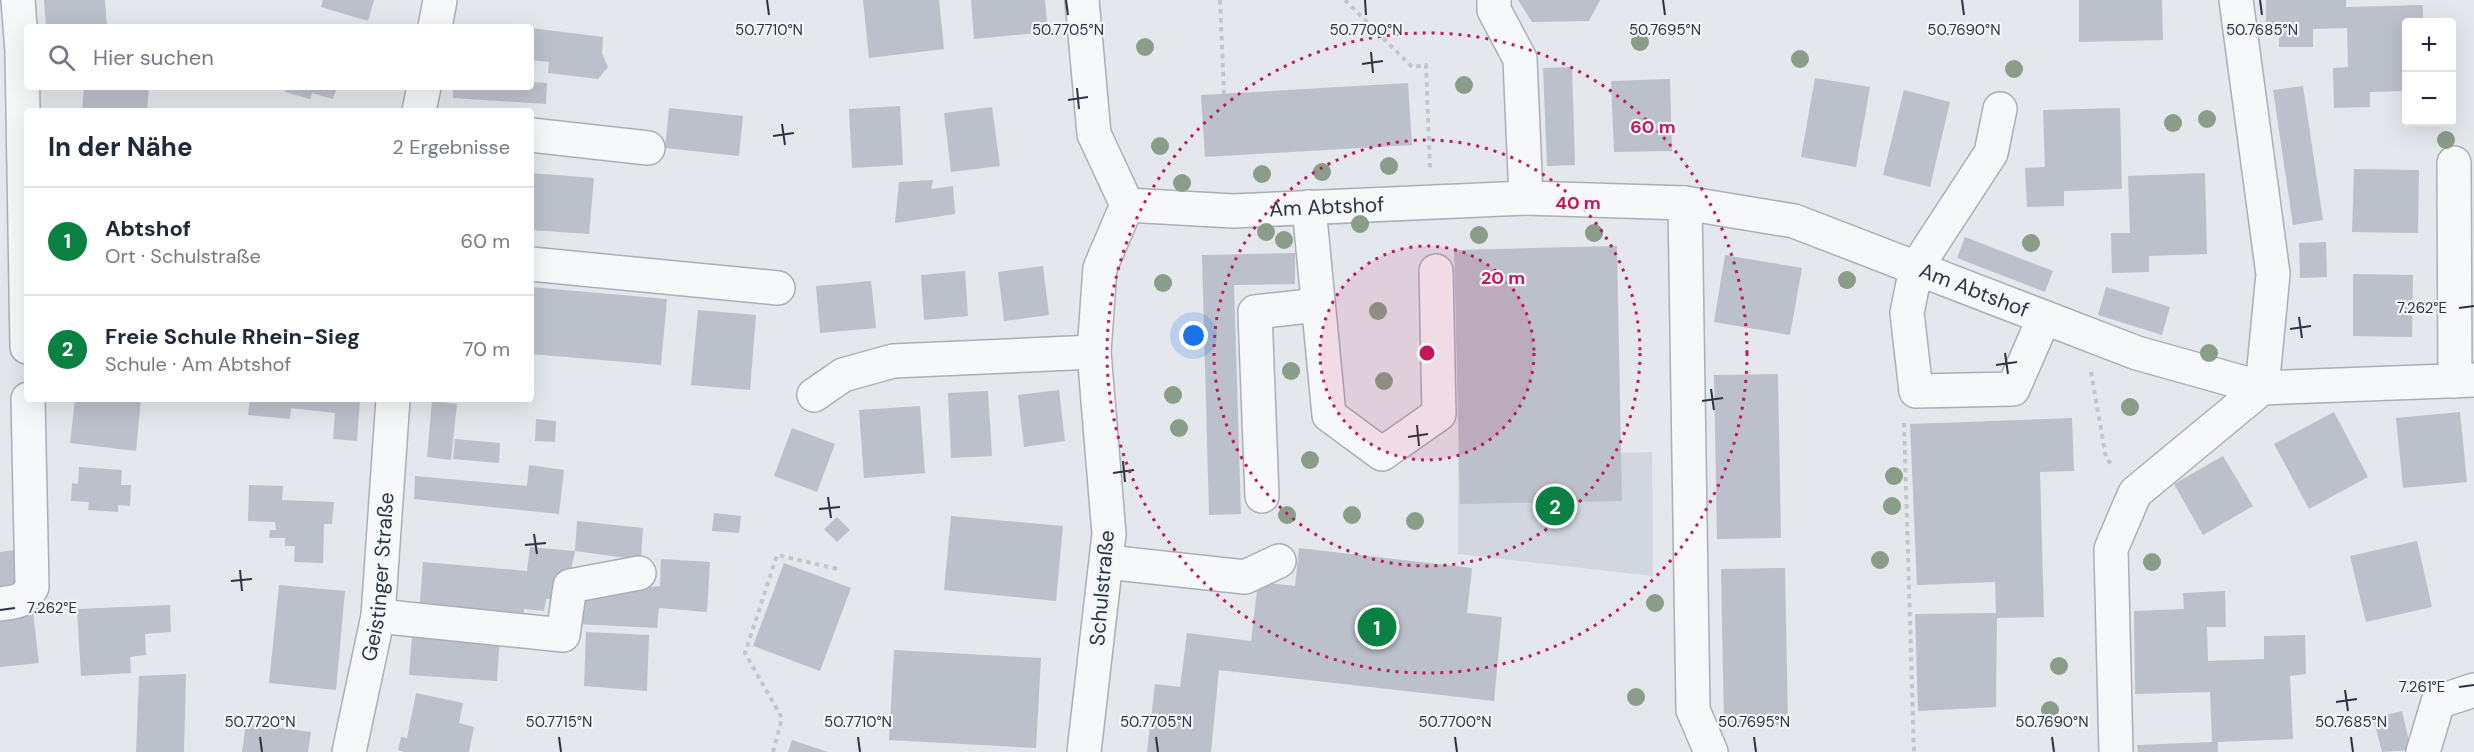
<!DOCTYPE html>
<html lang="de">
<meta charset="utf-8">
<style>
:root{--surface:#fff;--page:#f2f2f3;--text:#1f2937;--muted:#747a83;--line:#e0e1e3;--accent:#0b8043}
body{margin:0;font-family:"DM Sans",sans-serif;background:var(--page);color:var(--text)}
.controls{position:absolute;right:18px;top:18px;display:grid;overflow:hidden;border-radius:6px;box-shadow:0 6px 24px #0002}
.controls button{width:54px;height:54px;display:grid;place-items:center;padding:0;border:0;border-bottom:2px solid var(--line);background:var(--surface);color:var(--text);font:30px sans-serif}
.you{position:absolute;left:1194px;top:336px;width:21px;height:21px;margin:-15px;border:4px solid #fff;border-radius:50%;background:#1a73e8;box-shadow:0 0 0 9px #1a73e833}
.badge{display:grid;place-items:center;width:39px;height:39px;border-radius:50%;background:var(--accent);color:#fff;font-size:20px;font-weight:700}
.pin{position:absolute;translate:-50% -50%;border:3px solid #fff;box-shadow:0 2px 6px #0006}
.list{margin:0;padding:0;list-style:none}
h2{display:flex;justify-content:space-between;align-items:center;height:78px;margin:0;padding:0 24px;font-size:26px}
h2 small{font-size:20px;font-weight:400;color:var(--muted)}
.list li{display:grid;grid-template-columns:39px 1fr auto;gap:18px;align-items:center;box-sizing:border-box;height:108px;padding:0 24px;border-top:2px solid var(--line)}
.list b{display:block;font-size:22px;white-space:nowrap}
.list p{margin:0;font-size:20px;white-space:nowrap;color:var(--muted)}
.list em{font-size:20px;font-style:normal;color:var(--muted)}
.icon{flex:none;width:33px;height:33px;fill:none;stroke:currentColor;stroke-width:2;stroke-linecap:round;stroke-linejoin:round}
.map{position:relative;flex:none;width:2474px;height:752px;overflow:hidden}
.search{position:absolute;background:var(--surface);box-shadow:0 6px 24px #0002;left:24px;top:24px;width:510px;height:66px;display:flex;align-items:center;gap:15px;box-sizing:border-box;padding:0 21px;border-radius:6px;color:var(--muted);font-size:22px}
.panel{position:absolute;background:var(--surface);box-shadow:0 6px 24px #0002;left:24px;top:108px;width:510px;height:294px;border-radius:6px}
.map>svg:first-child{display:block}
.built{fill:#d2d6de}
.building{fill:#bbc0ca}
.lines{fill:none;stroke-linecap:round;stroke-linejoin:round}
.minor-casing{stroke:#a9aeb7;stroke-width:36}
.path{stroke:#c2c5cb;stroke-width:4;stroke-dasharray:4.5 4.5;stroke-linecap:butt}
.minor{stroke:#f7f8fa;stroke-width:33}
.tree{fill:#899d89}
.ticks{fill:none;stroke:#2b3445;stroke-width:2}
.ring{fill:none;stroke:#c2185b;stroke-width:3;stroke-dasharray:3 6}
.labels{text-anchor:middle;stroke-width:4.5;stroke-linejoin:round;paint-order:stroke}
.street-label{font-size:21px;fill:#2b3445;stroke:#f4f6f9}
.ticks-label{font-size:15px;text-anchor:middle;fill:#2b3445;stroke:#f4f6f9;stroke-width:4.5;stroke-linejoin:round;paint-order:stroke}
.centre{fill:#c2185b;stroke:#f4f6f9;stroke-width:3}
.ring-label{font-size:18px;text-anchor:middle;font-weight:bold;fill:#c2185b;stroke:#f4f6f9;stroke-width:4.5;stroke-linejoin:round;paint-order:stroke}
</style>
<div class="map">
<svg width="2474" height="752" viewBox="0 0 2474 752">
<rect width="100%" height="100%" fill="#e4e7ec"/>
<!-- built -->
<path class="built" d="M1652 452 1653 576 1458 554V458Z"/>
<!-- building -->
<path class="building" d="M44 0H105L107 27H46Z
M323 0H374L368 21 321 7Z
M863 0H939L944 49 869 58Z
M971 0H1045L1048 32 974 39Z
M1518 0H1600L1589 21 1532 22Z
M2079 0H2162L2163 40 2079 42Z
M2266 0H2346V7L2423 5V22H2406V91L2370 92V107L2334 108 2333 68 2348 67 2347 28 2313 29V47H2279V29H2266Z
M531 28 603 37 602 53 608 67 598 79 548 73 549 62 531 60Z
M1572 67 1575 165 1547 166 1543 68Z
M1815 78 1870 87 1856 167 1801 157Z
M1670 79 1672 151 1614 152 1611 81Z
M531 82 547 83 546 104 453 98V87H531Z
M1408 83 1412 145 1205 157 1201 95Z
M2303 86 2323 220 2293 225 2273 90Z
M84 87H149L147 111H82Z
M286 87H337L333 99 312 93 310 99 285 92Z
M1904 90 1950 102 1930 187 1883 175Z
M900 106 903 165 852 168 849 109Z
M992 107 1000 166 951 172 944 113Z
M669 108 743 116 739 156 665 148Z
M2120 108 2122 189 2064 191V206L2027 207 2025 168 2045 167 2043 110Z
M2354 169 2419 170 2418 233 2352 232Z
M531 173 594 178 589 234 531 230Z
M2205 173 2207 254 2149 256V272L2112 273 2111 233H2130L2128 176Z
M933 180 931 189 953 186 955 214 895 223 899 182Z
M1965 237 2053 271 2045 292 1957 258Z
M2326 242 2327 277 2300 278 2299 243Z
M1617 246 1622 501 1460 504 1454 250Z
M1295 253V284L1234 285 1241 514 1209 515 1202 255Z
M1725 255 1802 268 1790 335 1714 322Z
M1043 266 1049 315 1004 321 998 272Z
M965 271 968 316 924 320 921 275Z
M2353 274 2413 275 2412 337 2353 336Z
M871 281 876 328 820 333 816 286Z
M531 287 667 299 661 365 531 354Z
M2106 287 2170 307 2162 335 2098 315Z
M698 310 756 315 750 390 691 385Z
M1778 374 1781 538 1717 539 1714 375Z
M1059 390 1065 441 1024 447 1018 395Z
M988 391 992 456 951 458 948 393Z
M75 399H141L136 451 70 443Z
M250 399H360L357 441 333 439 335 413 291 408 290 419 248 415Z
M432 401 457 404 451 460 427 457Z
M920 406 925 473 864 478 859 410Z
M2334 412 2368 477 2309 509 2274 444Z
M2460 412 2467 482 2403 488 2396 418Z
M2072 418 2074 471 2040 472 2044 617 1997 618 1996 707 1918 711 1915 614 1996 613 1995 582 1917 585 1910 424Z
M536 419 556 421 555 442 535 441Z
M792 428 835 444 817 492 774 476Z
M455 439 500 443 499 463 453 459Z
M2223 456 2253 506 2203 535 2174 484Z
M529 465 564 470 559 514 414 499 415 476 527 486Z
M79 467 122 470 121 485H131L130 506 118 505V512L88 510 89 502 71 501 72 483 78 484Z
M249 485 283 486 282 500 334 502 332 524H324L323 563 294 562 295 546H285V538H269L270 530H276L275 522 248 521Z
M714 513 741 516 739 533 712 531Z
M951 516 1063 526 1056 601 944 590Z
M837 517 850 530 837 542 824 529Z
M577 521 643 528 641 560 575 551Z
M2417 541 2432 607 2366 622 2350 556Z
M530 547 575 551 569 578 554 599H546L544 611 524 609 523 625 419 615 423 562 527 571Z
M1299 548 1472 568 1467 613 1502 617 1494 701 1219 670 1211 752H1147L1155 684 1180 687 1187 633 1251 641 1258 582 1295 586Z
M15 550 18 592 0 594V552Z
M661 559 710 562 707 612 659 608 657 628 576 624 579 596H614L613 590 660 586Z
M784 563 851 588 820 671 753 646Z
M1785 568 1788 725 1724 726 1721 569Z
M279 585 345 591 336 690 269 683Z
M2225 591 2226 627H2207L2208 661 2264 659V636L2305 635 2306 674 2290 676 2293 739 2218 742V752H2138L2137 745 2212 742 2210 692 2135 694 2134 611 2184 609 2183 593Z
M170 605 171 632 145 634 146 655 130 657 131 673 81 676 77 609Z
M33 612 39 663 0 667V615Z
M586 632 649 635 647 691 584 686Z
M500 635 497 681 409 675 412 636 457 639Z
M894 650 1041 658 1036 748 889 740Z
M186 674 184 752H136L139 676Z
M416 693 463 703 459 723 474 727 469 752H404L398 750 401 737 407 738Z
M2402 711 2411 750 2382 752 2373 718Z
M246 723 311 732 308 752H242Z
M792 740 828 752H788Z"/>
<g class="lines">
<!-- minor casing -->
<g class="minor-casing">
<g id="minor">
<path d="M18 0 22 51 27 347"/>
<path d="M1082 0 1094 134 1127 205 1100 268 1094 352 1109 534 1084 752"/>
<path d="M1494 0V10L1520 59 1526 198"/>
<path d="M435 27 440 0"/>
<path d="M2000 109 1991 153 1916 268 1907 313 1916 391 2013 389 2044 318"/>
<path d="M419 111 424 87"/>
<path d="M531 135 648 148"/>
<path d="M2454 163 2455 381"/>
<path d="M1685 203 1693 710 1711 752"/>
<path id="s1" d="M1127 205 1233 211 1526 198 1685 203 1794 221 2137 353 2262 388 2474 380"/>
<path d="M1309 207 1329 415 1382 454 1439 414 1436 271"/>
<path d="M531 264 778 288"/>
<path d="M814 395 843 375 893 361 1094 352"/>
<path d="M1262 496 1255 312 1318 305"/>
<path d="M1107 562 1245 577 1279 561"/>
<path d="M0 604C16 602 24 602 32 587L28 399"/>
<path d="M378 616 563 635 570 586 639 573"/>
<path id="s2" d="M349 752 378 616 393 399"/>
<path d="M2116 752 2111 549 2135 493 2262 388 2273 274 2236 0"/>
<path d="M2423 752 2438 702 2474 690"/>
</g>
</g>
<!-- path -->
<path class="path" d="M1220 0 1224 94
M1345 0 1412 67 1426 65 1430 168
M2091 372 2106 458 2113 466
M1904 423 1914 752
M773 752 782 718 745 653 777 555 838 569"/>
<!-- minor -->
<use href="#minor" class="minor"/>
</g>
<!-- trees -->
<g class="tree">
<circle cx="1640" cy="42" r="9"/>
<circle cx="1145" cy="47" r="9"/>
<circle cx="1800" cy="59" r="9"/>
<circle cx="2014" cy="69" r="9"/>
<circle cx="1464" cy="85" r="9"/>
<circle cx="2207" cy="119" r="9"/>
<circle cx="2173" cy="123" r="9"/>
<circle cx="2446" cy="140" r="9"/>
<circle cx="1160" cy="146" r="9"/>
<circle cx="1389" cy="166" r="9"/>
<circle cx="1322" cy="172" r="9"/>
<circle cx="1262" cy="174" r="9"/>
<circle cx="1182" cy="183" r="9"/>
<circle cx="1360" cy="224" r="9"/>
<circle cx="1266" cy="232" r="9"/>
<circle cx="1594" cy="233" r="9"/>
<circle cx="1479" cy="235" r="9"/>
<circle cx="1284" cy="240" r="9"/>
<circle cx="2031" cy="243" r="9"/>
<circle cx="1847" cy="280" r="9"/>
<circle cx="1163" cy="283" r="9"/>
<circle cx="1378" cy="311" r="9"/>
<circle cx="2209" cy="353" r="9"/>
<circle cx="1291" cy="371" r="9"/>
<circle cx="1384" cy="381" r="9"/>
<circle cx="1173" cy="395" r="9"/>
<circle cx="2130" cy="407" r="9"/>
<circle cx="1179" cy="428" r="9"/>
<circle cx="1310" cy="460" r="9"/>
<circle cx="1894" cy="476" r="9"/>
<circle cx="1892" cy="506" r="9"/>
<circle cx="1287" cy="515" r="9"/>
<circle cx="1352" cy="515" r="9"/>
<circle cx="1415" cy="521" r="9"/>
<circle cx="1880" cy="560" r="9"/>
<circle cx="2152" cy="562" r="9"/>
<circle cx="1655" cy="603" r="9"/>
<circle cx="2059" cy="666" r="9"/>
<circle cx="1636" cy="697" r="9"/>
<circle cx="2050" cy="710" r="9"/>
</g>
<!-- ticks -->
<path class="ticks" d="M767 0 769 15M1066 0 1068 15M1365 0 1366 15M1663 0 1665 15M1962 0 1964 15M2260 0 2262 15M1371 52 1373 73M1362 64 1383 61M1077 88 1079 109M1068 100 1088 97M782 124 785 145M773 136 794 133M2459 308 2474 306M2299 317 2302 338M2290 329 2311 326M2005 353 2008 374M1996 365 2017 362M1711 389 1714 410M1702 401 1723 398M1417 425 1419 446M1408 437 1428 434M1123 461 1125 482M1113 473 1134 470M828 497 831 518M819 509 840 507M534 534 537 554M525 545 546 543M240 570 242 591M231 581 252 579M0 610 15 608M2459 687 2474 685M2345 690 2348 711M2336 702 2357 699M260 737 262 752M559 737 561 752M858 737 860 752M1156 737 1158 752M1455 737 1457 752M1754 737 1756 752M2052 737 2054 752M2351 737 2353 752"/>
<!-- distance rings -->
<circle cx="1427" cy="353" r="107" fill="#c2185b" fill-opacity=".12"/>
<g class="ring">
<circle cx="1427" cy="353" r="107"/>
<circle cx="1427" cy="353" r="213"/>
<circle cx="1427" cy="353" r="320"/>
</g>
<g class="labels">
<!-- street labels -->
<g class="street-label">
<text dy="7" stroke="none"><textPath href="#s1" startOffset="200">Am Abtshof</textPath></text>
<text dy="7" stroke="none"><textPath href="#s1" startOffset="862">Am Abtshof</textPath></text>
<text dy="7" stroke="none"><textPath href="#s2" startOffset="178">Geistinger Straße</textPath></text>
<text transform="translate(1102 588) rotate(-85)" y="7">Schulstraße</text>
</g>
</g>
<g class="ticks-label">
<text x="769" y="35">50.7710°N</text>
<text x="1068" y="35">50.7705°N</text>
<text x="1366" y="35">50.7700°N</text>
<text x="1665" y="35">50.7695°N</text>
<text x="1964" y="35">50.7690°N</text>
<text x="2262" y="35">50.7685°N</text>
<text x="2422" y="313">7.262°E</text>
<text x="52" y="613">7.262°E</text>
<text x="2422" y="692">7.261°E</text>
<text x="260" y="727">50.7720°N</text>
<text x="559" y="727">50.7715°N</text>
<text x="858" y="727">50.7710°N</text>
<text x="1156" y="727">50.7705°N</text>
<text x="1455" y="727">50.7700°N</text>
<text x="1754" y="727">50.7695°N</text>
<text x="2052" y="727">50.7690°N</text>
<text x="2351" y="727">50.7685°N</text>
</g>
<circle cx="1427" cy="353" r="9" class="centre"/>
<g class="ring-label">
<text x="1653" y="133">60 m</text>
<text x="1578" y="209">40 m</text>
<text x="1503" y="284">20 m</text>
</g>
</svg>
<div class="controls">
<button>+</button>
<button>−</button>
</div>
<div class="you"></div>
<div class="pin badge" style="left:1377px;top:627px">1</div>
<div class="pin badge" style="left:1555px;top:506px">2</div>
<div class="search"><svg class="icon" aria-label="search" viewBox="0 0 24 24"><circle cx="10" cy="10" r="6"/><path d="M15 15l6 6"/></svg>Hier suchen</div>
<section class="panel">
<h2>In der Nähe<small>2 Ergebnisse</small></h2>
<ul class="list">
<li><span class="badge">1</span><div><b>Abtshof</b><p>Ort · Schulstraße</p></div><em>60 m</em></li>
<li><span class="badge">2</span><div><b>Freie Schule Rhein-Sieg</b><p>Schule · Am Abtshof</p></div><em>70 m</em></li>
</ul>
</section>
</div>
